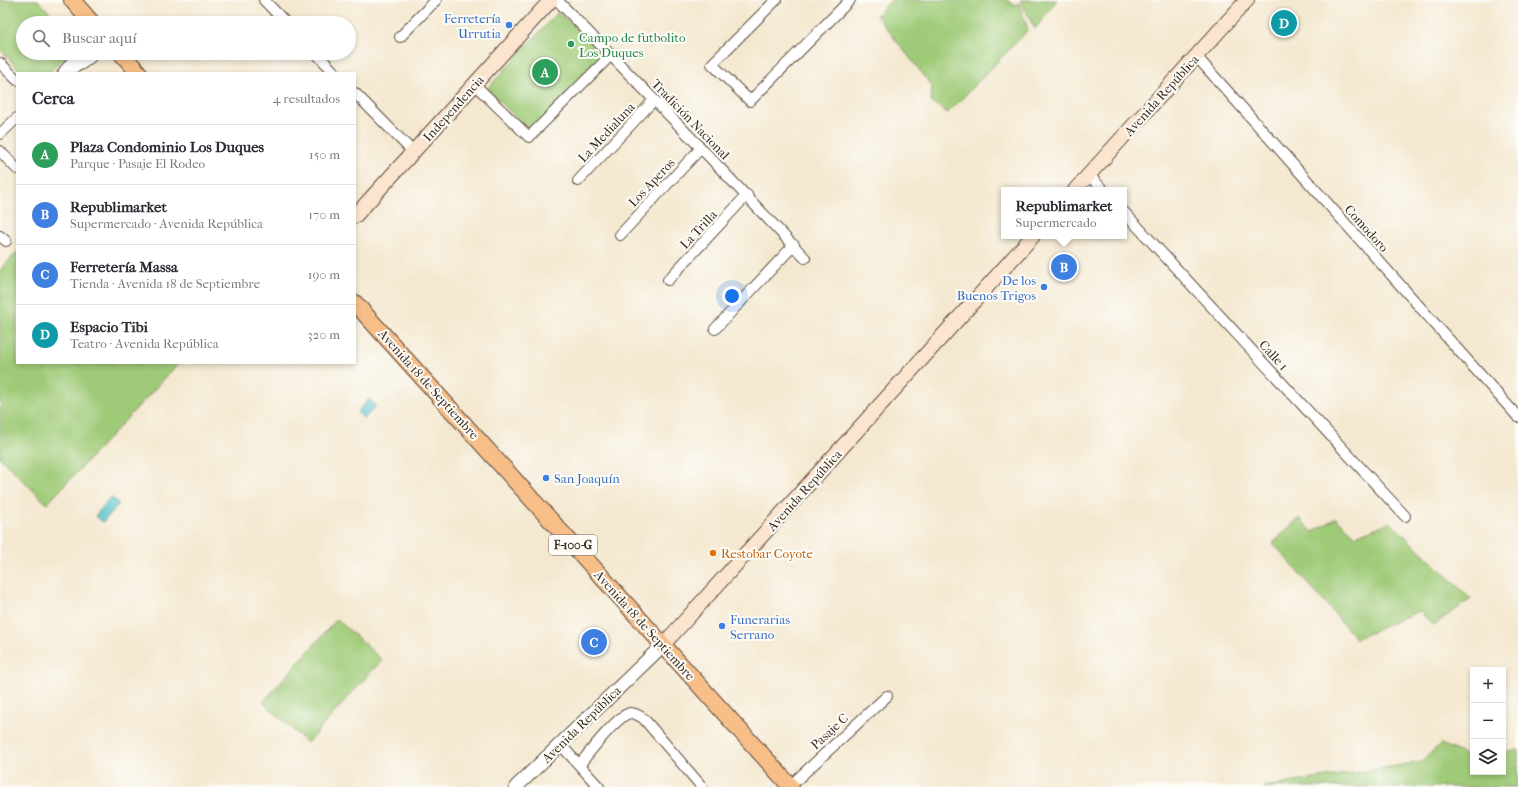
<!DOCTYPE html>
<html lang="es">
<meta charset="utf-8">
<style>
:root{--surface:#fff;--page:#f7f7f7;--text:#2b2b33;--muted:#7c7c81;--line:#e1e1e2;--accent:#0b8043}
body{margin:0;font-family:"IM FELL French Canon",serif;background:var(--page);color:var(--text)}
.controls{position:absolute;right:12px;bottom:12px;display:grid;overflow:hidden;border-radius:0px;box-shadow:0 2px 6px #0003}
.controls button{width:36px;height:36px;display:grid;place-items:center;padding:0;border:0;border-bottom:1px solid var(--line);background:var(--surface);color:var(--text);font:20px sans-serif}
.you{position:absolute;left:732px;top:296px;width:14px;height:14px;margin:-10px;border:3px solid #fff;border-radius:50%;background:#1a73e8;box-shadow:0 0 0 6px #1a73e833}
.badge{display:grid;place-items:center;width:26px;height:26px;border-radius:50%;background:var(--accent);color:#fff;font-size:13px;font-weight:700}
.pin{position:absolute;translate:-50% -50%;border:2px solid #fff;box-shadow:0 1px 4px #0006}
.popup{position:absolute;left:1001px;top:187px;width:126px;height:52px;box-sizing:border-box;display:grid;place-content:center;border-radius:0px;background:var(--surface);filter:drop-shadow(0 1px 3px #0005);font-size:13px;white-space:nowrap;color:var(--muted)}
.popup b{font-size:15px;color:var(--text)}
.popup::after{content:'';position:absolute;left:50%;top:100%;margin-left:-8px;border:8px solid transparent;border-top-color:var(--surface)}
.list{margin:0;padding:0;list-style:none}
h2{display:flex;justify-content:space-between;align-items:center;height:52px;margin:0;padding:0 16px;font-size:17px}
h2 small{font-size:13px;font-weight:400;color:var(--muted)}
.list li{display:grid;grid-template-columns:26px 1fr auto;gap:12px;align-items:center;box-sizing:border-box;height:60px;padding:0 16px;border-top:1px solid var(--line)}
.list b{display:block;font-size:15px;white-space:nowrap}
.list p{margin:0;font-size:13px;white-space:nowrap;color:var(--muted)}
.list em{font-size:13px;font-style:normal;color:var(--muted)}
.icon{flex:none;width:22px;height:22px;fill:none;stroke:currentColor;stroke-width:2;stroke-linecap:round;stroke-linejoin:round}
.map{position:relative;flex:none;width:1518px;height:787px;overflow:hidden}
.search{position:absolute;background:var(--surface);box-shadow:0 2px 6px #0003;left:16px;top:16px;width:340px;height:44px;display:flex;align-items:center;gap:10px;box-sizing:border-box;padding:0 14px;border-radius:22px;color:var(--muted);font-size:15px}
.panel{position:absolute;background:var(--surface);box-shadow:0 2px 6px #0003;left:16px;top:72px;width:340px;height:292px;border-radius:0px}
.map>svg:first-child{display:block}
.green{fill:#9fca77;stroke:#6d7a4a}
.water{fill:#53c1c8;stroke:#477673}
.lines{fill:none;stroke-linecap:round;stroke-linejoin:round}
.minor-casing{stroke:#574639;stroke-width:12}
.tertiary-casing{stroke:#574639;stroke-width:15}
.secondary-casing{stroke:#574639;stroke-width:16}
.primary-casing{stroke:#574639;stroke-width:18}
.minor{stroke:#fff;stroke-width:10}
.tertiary{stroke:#fff;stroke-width:13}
.secondary{stroke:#fce5cf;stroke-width:14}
.primary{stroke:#f7be88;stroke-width:16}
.shop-dot{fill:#3f7fe0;stroke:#fdfcf7;stroke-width:1.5}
.leisure-dot{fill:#2e9e5b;stroke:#fdfcf7;stroke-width:1.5}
.food-dot{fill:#e8710a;stroke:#fdfcf7;stroke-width:1.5}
.labels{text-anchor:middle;stroke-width:4;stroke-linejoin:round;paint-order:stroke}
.shield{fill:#fdfcf7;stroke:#75695f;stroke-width:1}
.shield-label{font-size:12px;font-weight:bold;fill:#3b2a1e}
.shop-label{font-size:13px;fill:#366cbe;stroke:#fdfcf7;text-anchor:end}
.leisure-label{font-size:13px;fill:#27864d;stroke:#fdfcf7;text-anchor:start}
.street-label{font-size:13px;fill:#3b2a1e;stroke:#fdfcf7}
.food-label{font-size:13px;fill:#c56008;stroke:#fdfcf7;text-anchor:start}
</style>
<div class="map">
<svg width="1518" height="787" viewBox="0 0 1518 787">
<rect width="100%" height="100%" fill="#fdfcf7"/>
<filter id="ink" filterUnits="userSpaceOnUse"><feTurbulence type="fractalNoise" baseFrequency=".025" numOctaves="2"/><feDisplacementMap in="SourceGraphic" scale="8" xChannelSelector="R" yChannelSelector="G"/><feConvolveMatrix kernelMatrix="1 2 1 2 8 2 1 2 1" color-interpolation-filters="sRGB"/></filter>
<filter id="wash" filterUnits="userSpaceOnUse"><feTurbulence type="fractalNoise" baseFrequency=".012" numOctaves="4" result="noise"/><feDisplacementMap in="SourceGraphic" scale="16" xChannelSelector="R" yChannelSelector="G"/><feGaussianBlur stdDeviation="0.9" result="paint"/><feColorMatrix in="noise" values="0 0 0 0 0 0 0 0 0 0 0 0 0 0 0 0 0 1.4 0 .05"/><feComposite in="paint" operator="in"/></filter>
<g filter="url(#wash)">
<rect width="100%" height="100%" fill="#f4e8d0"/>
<!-- green -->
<path class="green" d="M0 0H38L60 23H23V53H69L49 73H22L0 49Z
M892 0H1007L1013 5 1019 3 1028 30 948 113 931 102 932 86 876 15Z
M1020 0H1057L1035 29Z
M558 12 605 55 531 132 487 89Z
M17 252V363H179L47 504 0 458V270Z
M1299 518 1313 532 1336 518 1356 536 1390 522 1471 599 1434 625 1419 611 1356 639 1273 543Z
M337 619 382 660 307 743 263 702Z
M1441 744 1473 758V772H1503V752L1518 749V787H1263L1421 762Z"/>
<!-- water -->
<path class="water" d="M369 399 376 406 364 419 357 412Z
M111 497 119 504 103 522 95 516Z"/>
</g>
<g filter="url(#ink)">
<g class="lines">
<!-- minor casing -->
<g class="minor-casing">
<path id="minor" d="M264 0 286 23
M557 0 701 148 805 258
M776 0 712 64 750 101 850 0
M400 37 436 0
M316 53 335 73
M1196 56 1518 417
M0 63 17 80
M64 71 79 53
M63 73 82 64 96 53
M474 84 529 137 611 55
M355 93 413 152
M0 134 17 118
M0 151 17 169
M1089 175 1103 190
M578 181 654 100
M1124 212 1405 516
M620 235 701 148
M0 236 6 241
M668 280 747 195
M715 329 794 245
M560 744 599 787
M580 764C588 754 618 715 630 713 635 713 640 716 644 719L702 787
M790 786 887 696"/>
</g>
<!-- tertiary casing -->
<g class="tertiary-casing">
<path id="tertiary" d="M516 787 663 645"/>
</g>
<!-- secondary casing -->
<g class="secondary-casing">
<path id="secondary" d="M1075 190 1247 0
M355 216 551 0
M663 645 1033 236"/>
</g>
<!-- primary casing -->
<g class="primary-casing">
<path id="primary" d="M72 0 92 23
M121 53 139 73
M355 303 791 787"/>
</g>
<!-- minor -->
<use href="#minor" class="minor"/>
<!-- tertiary -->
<use href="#tertiary" class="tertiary"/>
<!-- secondary -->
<use href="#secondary" class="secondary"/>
<!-- primary -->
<use href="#primary" class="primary"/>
</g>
</g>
<!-- markers -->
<g class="shop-dot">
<circle cx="509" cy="25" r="4"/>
<circle cx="1044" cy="287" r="4"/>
<circle cx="546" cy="478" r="4"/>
<circle cx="722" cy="626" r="4"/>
</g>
<circle class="leisure-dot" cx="571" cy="44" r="4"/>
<circle class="food-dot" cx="713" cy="553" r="4"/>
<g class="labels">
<!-- shield labels -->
<rect class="shield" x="549" y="535" width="48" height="20" rx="3"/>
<g class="shield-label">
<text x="573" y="549">F-100-G</text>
</g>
<!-- shop labels -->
<g class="shop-label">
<text x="501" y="23">Ferretería<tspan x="501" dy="15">Urrutia</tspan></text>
<text x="1036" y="285">De los<tspan x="1036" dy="15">Buenos Trigos</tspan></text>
<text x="554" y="483" text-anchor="start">San Joaquín</text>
<text x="730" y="624" text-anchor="start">Funerarias<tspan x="730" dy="15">Serrano</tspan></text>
</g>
<!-- leisure labels -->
<g class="leisure-label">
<text x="579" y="42">Campo de futbolito<tspan x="579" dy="15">Los Duques</tspan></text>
</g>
<!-- street labels -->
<g class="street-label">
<text transform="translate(1161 95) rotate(-48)" y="5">Avenida República</text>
<text transform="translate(453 108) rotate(-48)" y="5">Independencia</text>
<text transform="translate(691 119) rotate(46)" y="5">Tradición Nacional</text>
<text transform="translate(606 132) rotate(-47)" y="5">La Medialuna</text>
<text transform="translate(651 182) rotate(-47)" y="5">Los Aperos</text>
<text transform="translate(1367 228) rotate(48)" y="5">Comodoro</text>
<text transform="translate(698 229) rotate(-47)" y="5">La Trilla</text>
<text transform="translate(1274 355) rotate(47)" y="5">Calle 1</text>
<text transform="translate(429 384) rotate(48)" y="5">Avenida 18 de Septiembre</text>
<text transform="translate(804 490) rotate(-48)" y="5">Avenida República</text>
<text transform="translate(645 625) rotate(48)" y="5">Avenida 18 de Septiembre</text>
<text transform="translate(581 724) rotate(-44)" y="5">Avenida República</text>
<text transform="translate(829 731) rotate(-43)" y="5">Pasaje C</text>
</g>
<!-- food labels -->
<g class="food-label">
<text x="721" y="558">Restobar Coyote</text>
</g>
</g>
</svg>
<div class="controls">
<button>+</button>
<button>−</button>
<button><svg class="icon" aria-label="layers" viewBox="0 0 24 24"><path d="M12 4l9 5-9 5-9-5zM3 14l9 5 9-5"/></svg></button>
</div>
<div class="you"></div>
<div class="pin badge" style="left:545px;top:72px;background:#2e9e5b">A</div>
<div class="pin badge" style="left:1064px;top:267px;background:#3f7fe0">B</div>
<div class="popup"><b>Republimarket</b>Supermercado</div>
<div class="pin badge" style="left:594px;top:642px;background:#3f7fe0">C</div>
<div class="pin badge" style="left:1284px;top:23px;background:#0f9aa8">D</div>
<div class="search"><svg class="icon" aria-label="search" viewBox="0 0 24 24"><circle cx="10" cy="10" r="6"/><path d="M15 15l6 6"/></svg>Buscar aquí</div>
<section class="panel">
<h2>Cerca<small>4 resultados</small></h2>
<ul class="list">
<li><span class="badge" style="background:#2e9e5b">A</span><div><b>Plaza Condominio Los Duques</b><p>Parque · Pasaje El Rodeo</p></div><em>150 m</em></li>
<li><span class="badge" style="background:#3f7fe0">B</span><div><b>Republimarket</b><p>Supermercado · Avenida República</p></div><em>170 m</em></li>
<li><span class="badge" style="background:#3f7fe0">C</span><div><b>Ferretería Massa</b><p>Tienda · Avenida 18 de Septiembre</p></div><em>190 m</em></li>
<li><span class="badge" style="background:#0f9aa8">D</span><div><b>Espacio Tibi</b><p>Teatro · Avenida República</p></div><em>320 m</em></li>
</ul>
</section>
</div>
